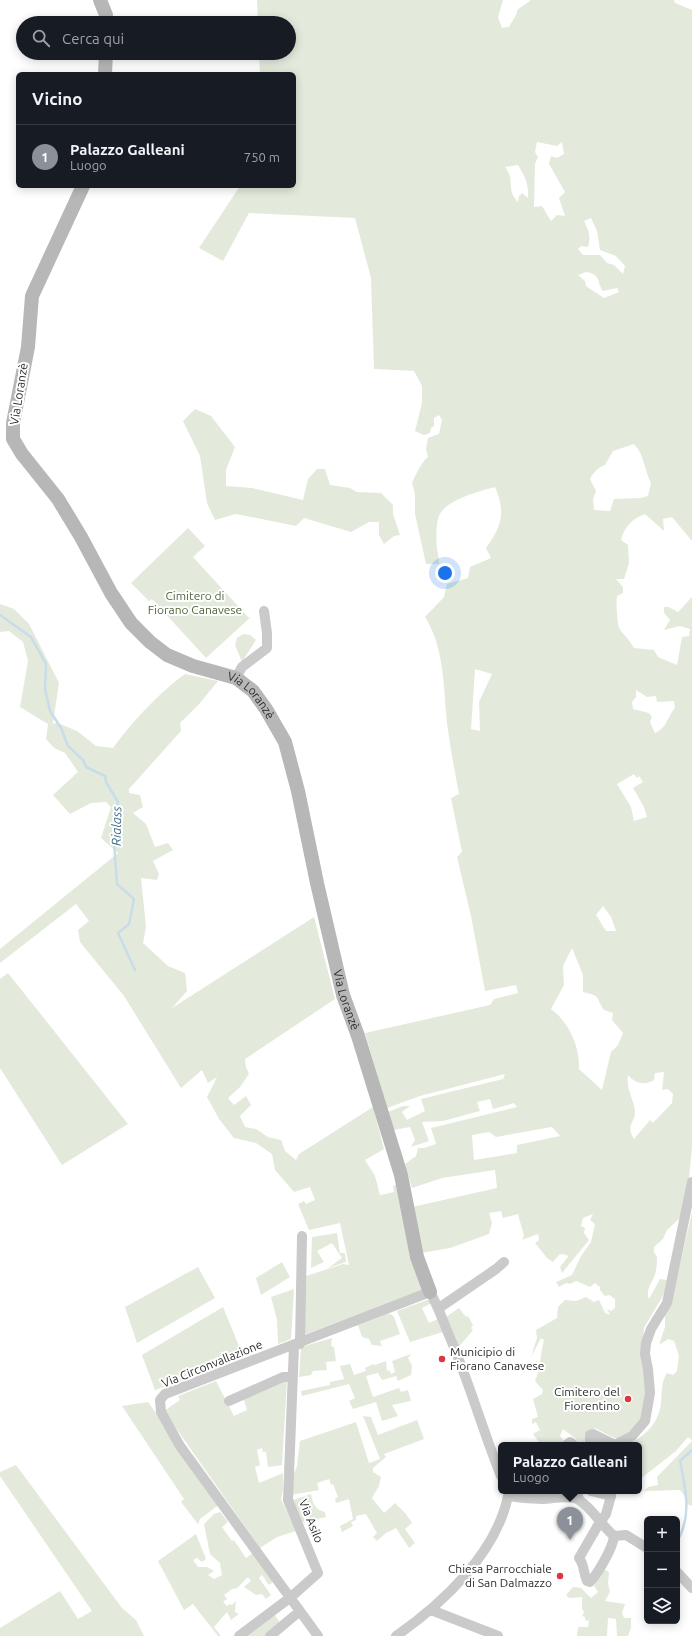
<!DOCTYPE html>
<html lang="it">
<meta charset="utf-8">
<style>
:root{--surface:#171b24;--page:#20242c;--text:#f1f3f6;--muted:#9ea1a6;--line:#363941;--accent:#8c9099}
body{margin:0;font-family:Ubuntu,sans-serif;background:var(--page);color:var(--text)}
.controls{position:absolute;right:12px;bottom:12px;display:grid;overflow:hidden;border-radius:6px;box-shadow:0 2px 10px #0003}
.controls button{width:36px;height:36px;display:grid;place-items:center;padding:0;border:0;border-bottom:1px solid var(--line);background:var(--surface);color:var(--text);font:20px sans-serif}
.you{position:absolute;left:445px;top:573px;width:14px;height:14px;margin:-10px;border:3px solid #fff;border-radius:50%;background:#1a73e8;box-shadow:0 0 0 6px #1a73e833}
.badge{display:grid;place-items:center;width:26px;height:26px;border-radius:50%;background:var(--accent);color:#fff;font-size:13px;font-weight:700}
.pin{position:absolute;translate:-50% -33px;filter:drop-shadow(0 1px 2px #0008)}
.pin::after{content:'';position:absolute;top:21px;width:14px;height:12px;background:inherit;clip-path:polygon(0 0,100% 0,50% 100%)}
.popup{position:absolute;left:498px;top:1442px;width:144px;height:52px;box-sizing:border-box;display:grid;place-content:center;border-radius:6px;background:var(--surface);filter:drop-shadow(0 1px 3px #0005);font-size:13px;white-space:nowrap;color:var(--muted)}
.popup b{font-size:15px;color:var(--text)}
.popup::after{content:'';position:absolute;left:50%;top:100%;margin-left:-8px;border:8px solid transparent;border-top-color:var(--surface)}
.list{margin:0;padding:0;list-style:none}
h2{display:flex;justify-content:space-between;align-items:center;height:52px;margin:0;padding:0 16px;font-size:17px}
h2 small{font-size:13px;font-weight:400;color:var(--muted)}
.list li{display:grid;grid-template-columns:26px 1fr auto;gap:12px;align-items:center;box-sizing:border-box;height:64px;padding:0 16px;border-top:1px solid var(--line)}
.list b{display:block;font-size:15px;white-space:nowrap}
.list p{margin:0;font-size:13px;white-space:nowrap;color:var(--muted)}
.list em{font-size:13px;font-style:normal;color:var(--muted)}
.icon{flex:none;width:22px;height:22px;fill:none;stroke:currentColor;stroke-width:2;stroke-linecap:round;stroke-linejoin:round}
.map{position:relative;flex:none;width:692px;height:1636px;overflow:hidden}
.search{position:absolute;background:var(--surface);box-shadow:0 2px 10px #0003;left:16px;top:16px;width:280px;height:44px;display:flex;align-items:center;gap:10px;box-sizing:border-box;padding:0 14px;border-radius:22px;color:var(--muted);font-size:15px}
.panel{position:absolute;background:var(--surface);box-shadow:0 2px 10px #0003;left:16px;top:72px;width:280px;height:116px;border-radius:6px}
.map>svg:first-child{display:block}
.green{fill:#e3eadb;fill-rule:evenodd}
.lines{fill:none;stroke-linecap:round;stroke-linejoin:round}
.stream{stroke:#c8dce9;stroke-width:2.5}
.street{stroke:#cacaca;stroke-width:10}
.secondary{stroke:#b7b7b7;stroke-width:14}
.street-bridge{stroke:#cacaca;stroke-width:10}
.poi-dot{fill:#dc3741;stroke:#fff;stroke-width:1.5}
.labels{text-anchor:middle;stroke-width:4;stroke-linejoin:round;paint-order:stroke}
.street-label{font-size:12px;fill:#2d2d2d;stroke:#fff}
.park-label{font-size:12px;fill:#50673d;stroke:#fff}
.poi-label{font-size:12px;fill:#2d2d2d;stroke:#fff;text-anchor:end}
.water-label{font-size:13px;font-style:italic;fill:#406d8b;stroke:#fff}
</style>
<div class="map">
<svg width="692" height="1636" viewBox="0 0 692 1636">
<rect width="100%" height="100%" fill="#fff"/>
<!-- green -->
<path class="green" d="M257 0H503L498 17 502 28 509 27C512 20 517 17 517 10L531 0H674L675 3 692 10V541L672 517 663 519 664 531 645 514C632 519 624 527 621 540L628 545 629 563 624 579H616L623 587V593L617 596C616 600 617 623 619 628 621 632 630 640 634 648L654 650 658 657 677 665 682 637 689 636 690 629 680 626 664 630 670 620 664 613V607H669L678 612 692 597V1148L688 1188 681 1217 667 1230 663 1239 654 1247V1252L657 1257C657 1262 657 1269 655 1274 653 1282 645 1289 649 1299L660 1279 667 1280 664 1294 644 1328 642 1362 647 1375 645 1415 638 1425 618 1439 610 1436 595 1428 587 1432 590 1445H581L576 1439 563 1429 560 1436 563 1439 561 1445H541L533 1434 540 1430 536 1422 532 1424V1419L538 1417 533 1399 542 1394 543 1390 535 1381C541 1368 540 1354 544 1340L541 1338 531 1357 537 1338 536 1330 557 1318 558 1307 565 1300 576 1301 586 1297 594 1302 599 1300 605 1313 610 1315 607 1309 611 1311 615 1308V1299L609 1295 605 1296 600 1290V1287L595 1283 590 1287 576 1281 570 1284 566 1283 559 1287 556 1282 572 1275 581 1256 591 1242 595 1224 590 1220 593 1214 583 1218 581 1226 585 1228 584 1233 589 1240 562 1273 560 1267 568 1257 567 1255 560 1254 553 1262 547 1258 535 1243 539 1240 538 1234 522 1240 524 1236 518 1214 503 1218 501 1211 489 1213 492 1223 489 1234 450 1248 421 1253 412 1207 497 1188 495 1170 442 1178 412 1188 405 1164 416 1156 418 1148H424L436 1144 431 1128 517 1107 514 1103 493 1109 490 1099 477 1102 480 1111 443 1121 422 1122 429 1141 411 1147 415 1140 410 1127 394 1130 388 1112 403 1106H410L402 1112 407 1120 425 1111 421 1099 503 1079 505 1074 420 1096 387 1108 365 1033 490 1005 494 999 518 993 516 985 485 991 471 916 457 857 462 852 451 798 459 794C455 773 451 752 448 730 443 693 446 650 425 617L444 597 447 584 468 578 470 567 491 558 486 548C502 526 506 512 495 487 480 491 441 501 438 519 436 527 436 541 437 549 438 555 439 558 439 564H426L415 514V494L412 483C415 476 422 461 428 457L426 449 428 438 439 434 442 420 439 415 434 418V426L431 428 430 433 424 435 415 431 422 403V386L414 371 374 369 371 278 355 218 249 213 223 261 199 248 240 186H294V74H260L259 53H289V23H258ZM537 142 557 146 562 142 564 154 557 158 551 156 549 164 565 192 559 198 565 216 557 215 551 221 542 206 534 207 535 164 538 157 535 152ZM518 165C525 176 529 185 528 198L522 193 519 196 518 202C505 188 516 181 505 167ZM591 218 597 231 600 250 616 256 625 266 623 274 614 265 607 263 600 255H583L578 249 581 246 588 247C591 237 589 231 584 221ZM586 272C602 275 596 281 603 291L617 288 619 292 604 298 586 286 585 281 578 275ZM634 444C645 456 644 470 651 483L648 496 641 498 614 499 610 511 594 510 593 499 596 491 590 479C593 473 598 467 605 465L613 451ZM475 669 492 674 479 702 480 731 471 729ZM636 690 647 697 656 696 657 702 674 701 675 708C667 717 667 728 655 733L650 722 652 717 649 713 633 709 632 702 636 697ZM634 774 637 778 639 776 643 782 633 788 644 807 647 817 634 821 631 807 617 784ZM603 906 611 917 616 931H606L596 915ZM572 948 583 975V992C602 996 595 997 604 1010L613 1013 612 1020 623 1033 618 1045 611 1052 602 1090 579 1069C580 1047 569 1022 551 1009L564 985 563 966ZM664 1072 662 1090 668 1089 673 1094 672 1103 653 1123 650 1120 634 1139C625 1125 635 1123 635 1112 634 1099 626 1090 628 1075 635 1083 643 1086 654 1080L655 1073ZM552 1127 560 1136 517 1145V1153L474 1160 472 1135 489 1132 496 1137Z
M195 409 211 416 235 447 226 470V486L252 488 303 500 308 479 317 469H325L330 485 350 488 357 492 381 493 393 505V514L400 535 394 536 384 544 379 535V522H369L351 532 304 518 296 526 236 514 215 520 207 503 200 456 183 421Z
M188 528 205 546 193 557 249 618 252 616 206 658 152 599 149 601 131 583Z
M0 604 14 609 29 624 59 683 53 723 49 724 58 723 77 731 96 746 113 748C131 723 160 692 185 674L218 681 200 703 180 723 181 731 129 789V793L140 795 143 807 133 813 146 824 155 847 168 843 173 850 153 861 159 874 157 880 141 878 146 927 143 943 168 966 185 973 187 991 172 1008 314 917 335 999 245 1059 246 1067 249 1074 240 1087 228 1098 234 1105 246 1096 251 1105 240 1116 245 1127 256 1129 268 1137 281 1140 285 1151 296 1160 299 1154 373 1107 384 1149 365 1160 375 1176 380 1195 394 1192 393 1186 399 1184 426 1289 306 1334 304 1332 303 1277 343 1264 349 1265 340 1223 309 1230 298 1204 304 1201 306 1204 315 1200 310 1187 294 1192 275 1170 272 1154 256 1143 234 1138 219 1119 207 1097 217 1077 208 1083 202 1070 181 1088 124 996 80 942 78 930 89 921 76 904 0 963V949L118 853 101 838 111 807 106 802 91 803 70 814 53 795 78 772 65 753 54 748 46 739 48 724 20 707 28 661 23 642 9 631 0 632Z
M243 634 250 635 256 640 242 662 235 645 237 638Z
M8 973 128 1124 62 1165 0 1068V979Z
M692 1212V1440L688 1437 676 1451 639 1480V1445H621C642 1441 659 1424 661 1403 662 1392 661 1382 667 1373L673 1375 677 1371 679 1356 674 1341 668 1339 659 1345 665 1327V1312L675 1287Z
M337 1233 340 1253H345L346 1262 328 1268 342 1258 332 1243 317 1251 324 1262 311 1268 312 1237Z
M282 1262 290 1277 261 1295 256 1278Z
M198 1267 215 1298 137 1343 125 1307Z
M294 1289 291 1339 278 1344 277 1320 271 1297Z
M430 1299 432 1303 422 1308 429 1323 440 1318 446 1331 410 1342 397 1311Z
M223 1307 244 1358 155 1390 142 1355Z
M459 1308 466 1317 468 1316 473 1325 471 1328 473 1330 457 1349 446 1317Z
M386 1314H391L394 1317 400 1334 380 1341 382 1346 372 1345 369 1339 362 1337 358 1325Z
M332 1338 331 1346 334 1347 336 1361 326 1362 327 1370 313 1371 311 1375 299 1377 301 1347Z
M411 1354 408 1358 412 1366 411 1375 398 1381 396 1376 382 1380 378 1373 366 1376 373 1397 399 1388 401 1392 408 1390 411 1401 392 1405 398 1416 382 1421 376 1402 353 1409 349 1401 355 1398 349 1384 302 1396 301 1391 330 1385V1382L344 1379 340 1366 350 1364 354 1375 366 1371 365 1368 373 1364 375 1365 386 1361 387 1371 389 1370 391 1374 395 1372 392 1361Z
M287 1379 282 1465 268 1467 266 1452H263L262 1448 257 1450 260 1465 255 1467 259 1483 283 1473V1489L281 1499 296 1531 277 1537 260 1548 164 1411 180 1400 178 1396 216 1381 234 1416 247 1410 243 1397Z
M148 1402 220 1504 200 1519 198 1524 181 1502 184 1499 122 1406Z
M363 1416 371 1417 378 1435 417 1420 424 1439 384 1454 386 1457 373 1468V1472L381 1477 379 1486 372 1498 384 1513 395 1503 406 1514 412 1523 405 1529 415 1543 409 1548 396 1528 386 1533 377 1541 373 1537 377 1533 366 1514 356 1516V1520L351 1522 353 1526 342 1532 340 1526 353 1519 349 1499 336 1503 335 1499 338 1497 333 1484 331 1485 329 1479 317 1483 319 1490 291 1495 292 1479 297 1466 300 1441 356 1422 369 1463 380 1459Z
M692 1441V1506L687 1504 684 1495 680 1490 644 1491 648 1487 658 1485 657 1477Z
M16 1465 122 1608 136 1620 144 1636H0V1628L60 1591 78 1619 92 1611 0 1476V1472Z
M311 1494C313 1504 315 1510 325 1512L326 1517 301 1523 293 1500Z
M220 1512 228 1522 222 1527 232 1541 234 1540 246 1558 254 1552 274 1581 269 1585 262 1575 259 1578 271 1595 266 1599 262 1594 256 1595 244 1587 251 1581 248 1577 237 1588 232 1589 224 1595 227 1599 223 1602 227 1606 230 1604 232 1605 236 1601 235 1612 239 1614 231 1620 227 1612 214 1627 221 1636H218L193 1604 184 1610 158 1561 196 1534 206 1559 202 1562 197 1558 193 1560 198 1567H207L214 1571 208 1575 214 1579 222 1575 220 1563 210 1554 204 1524 214 1514Z
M602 1568 609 1572 608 1583 610 1592 605 1601 625 1604 622 1613 624 1618H631V1628L628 1636H617L616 1619 608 1618 607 1636H577L578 1627H588L589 1621 585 1620V1617L582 1616 584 1612 582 1609V1597L569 1598 566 1595 573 1587 581 1588 591 1598 598 1592 594 1586Z
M273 1613 281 1624 266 1636H243Z"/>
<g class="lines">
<!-- stream -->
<path class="stream" d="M0 615 31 637 46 664 45 689 50 711 61 728 68 746 83 760 86 767 105 776 106 782 118 802 113 828 117 884 134 899 129 924 118 933 135 970
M677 1542C692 1516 686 1491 680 1461L692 1450"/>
<!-- street -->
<path class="street" d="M236 678 242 667 267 648V633L264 611
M439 1308 496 1269 504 1262
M300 1344 302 1236
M229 1401 283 1377H292
M566 1445 570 1442 574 1445
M594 1445 590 1441V1435L593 1434 615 1445 632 1436 645 1421 650 1393 648 1369 645 1354 646 1343 651 1329 667 1303 692 1182
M572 1491 577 1492 579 1499
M591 1491 611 1496V1491
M508 1496C519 1498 531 1499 542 1499 553 1499 570 1494 579 1500 593 1509 601 1525 614 1536
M597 1527 579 1558C585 1566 583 1573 587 1581L590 1582C598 1573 613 1548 614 1536
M614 1536 626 1535 647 1548
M677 1572 692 1588
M431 1610 498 1636
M239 1636 291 1597 318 1573 288 1500 294 1346
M270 1636 300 1611
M318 1636 180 1446 161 1412 160 1400 165 1394 430 1292C439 1308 444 1324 451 1340 470 1385 483 1431 501 1476
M396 1636C442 1604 496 1554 508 1496"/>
<!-- secondary -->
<g class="secondary">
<path d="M100 0 106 15V23"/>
<path d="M105 74 106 53"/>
<path id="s1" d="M83 186 32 296 28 347 13 423V439L22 454 58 499 81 537 111 593 131 623 150 642 167 655 193 666 236 678 253 691 266 709 285 742 298 791 317 883 343 995 358 1036 401 1175 417 1257 430 1292"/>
</g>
<!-- street-bridge -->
<path class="street-bridge" d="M597 1527 606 1514 611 1496"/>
</g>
<!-- markers -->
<g class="poi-dot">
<circle cx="442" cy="1359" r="4"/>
<circle cx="628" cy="1399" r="4"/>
<circle cx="560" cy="1576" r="4"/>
</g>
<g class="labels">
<!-- street labels -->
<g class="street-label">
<text transform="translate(19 394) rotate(-81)" y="4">Via Loranzè</text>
<text dy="4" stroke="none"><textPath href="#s1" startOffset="629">Via Loranzè</textPath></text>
<text dy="4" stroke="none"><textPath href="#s1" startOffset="953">Via Loranzè</textPath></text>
<text transform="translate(212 1364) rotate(-22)" y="4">Via Circonvallazione</text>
<text transform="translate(311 1521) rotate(68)" y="4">Via Asilo</text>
</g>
<!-- park labels -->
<g class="park-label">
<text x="195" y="600">Cimitero di<tspan x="195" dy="14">Fiorano Canavese</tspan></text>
</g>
<!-- poi labels -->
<g class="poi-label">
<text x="450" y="1356" text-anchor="start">Municipio di<tspan x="450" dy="14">Fiorano Canavese</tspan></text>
<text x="620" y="1396">Cimitero del<tspan x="620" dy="14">Fiorentino</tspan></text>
<text x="552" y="1573">Chiesa Parrocchiale<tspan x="552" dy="14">di San Dalmazzo</tspan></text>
</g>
<!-- water labels -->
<g class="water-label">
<text transform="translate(116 826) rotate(-89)" y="5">Rialass</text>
</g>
</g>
</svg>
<div class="controls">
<button>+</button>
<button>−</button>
<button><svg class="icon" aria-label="layers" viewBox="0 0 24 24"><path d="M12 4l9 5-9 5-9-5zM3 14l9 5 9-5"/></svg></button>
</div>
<div class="you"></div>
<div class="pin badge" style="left:570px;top:1540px">1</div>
<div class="popup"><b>Palazzo Galleani</b>Luogo</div>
<div class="search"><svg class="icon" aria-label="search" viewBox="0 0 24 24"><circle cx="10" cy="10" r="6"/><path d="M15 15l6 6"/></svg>Cerca qui</div>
<section class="panel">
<h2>Vicino<small></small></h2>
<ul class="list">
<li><span class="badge">1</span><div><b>Palazzo Galleani</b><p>Luogo</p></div><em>750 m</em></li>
</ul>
</section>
</div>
